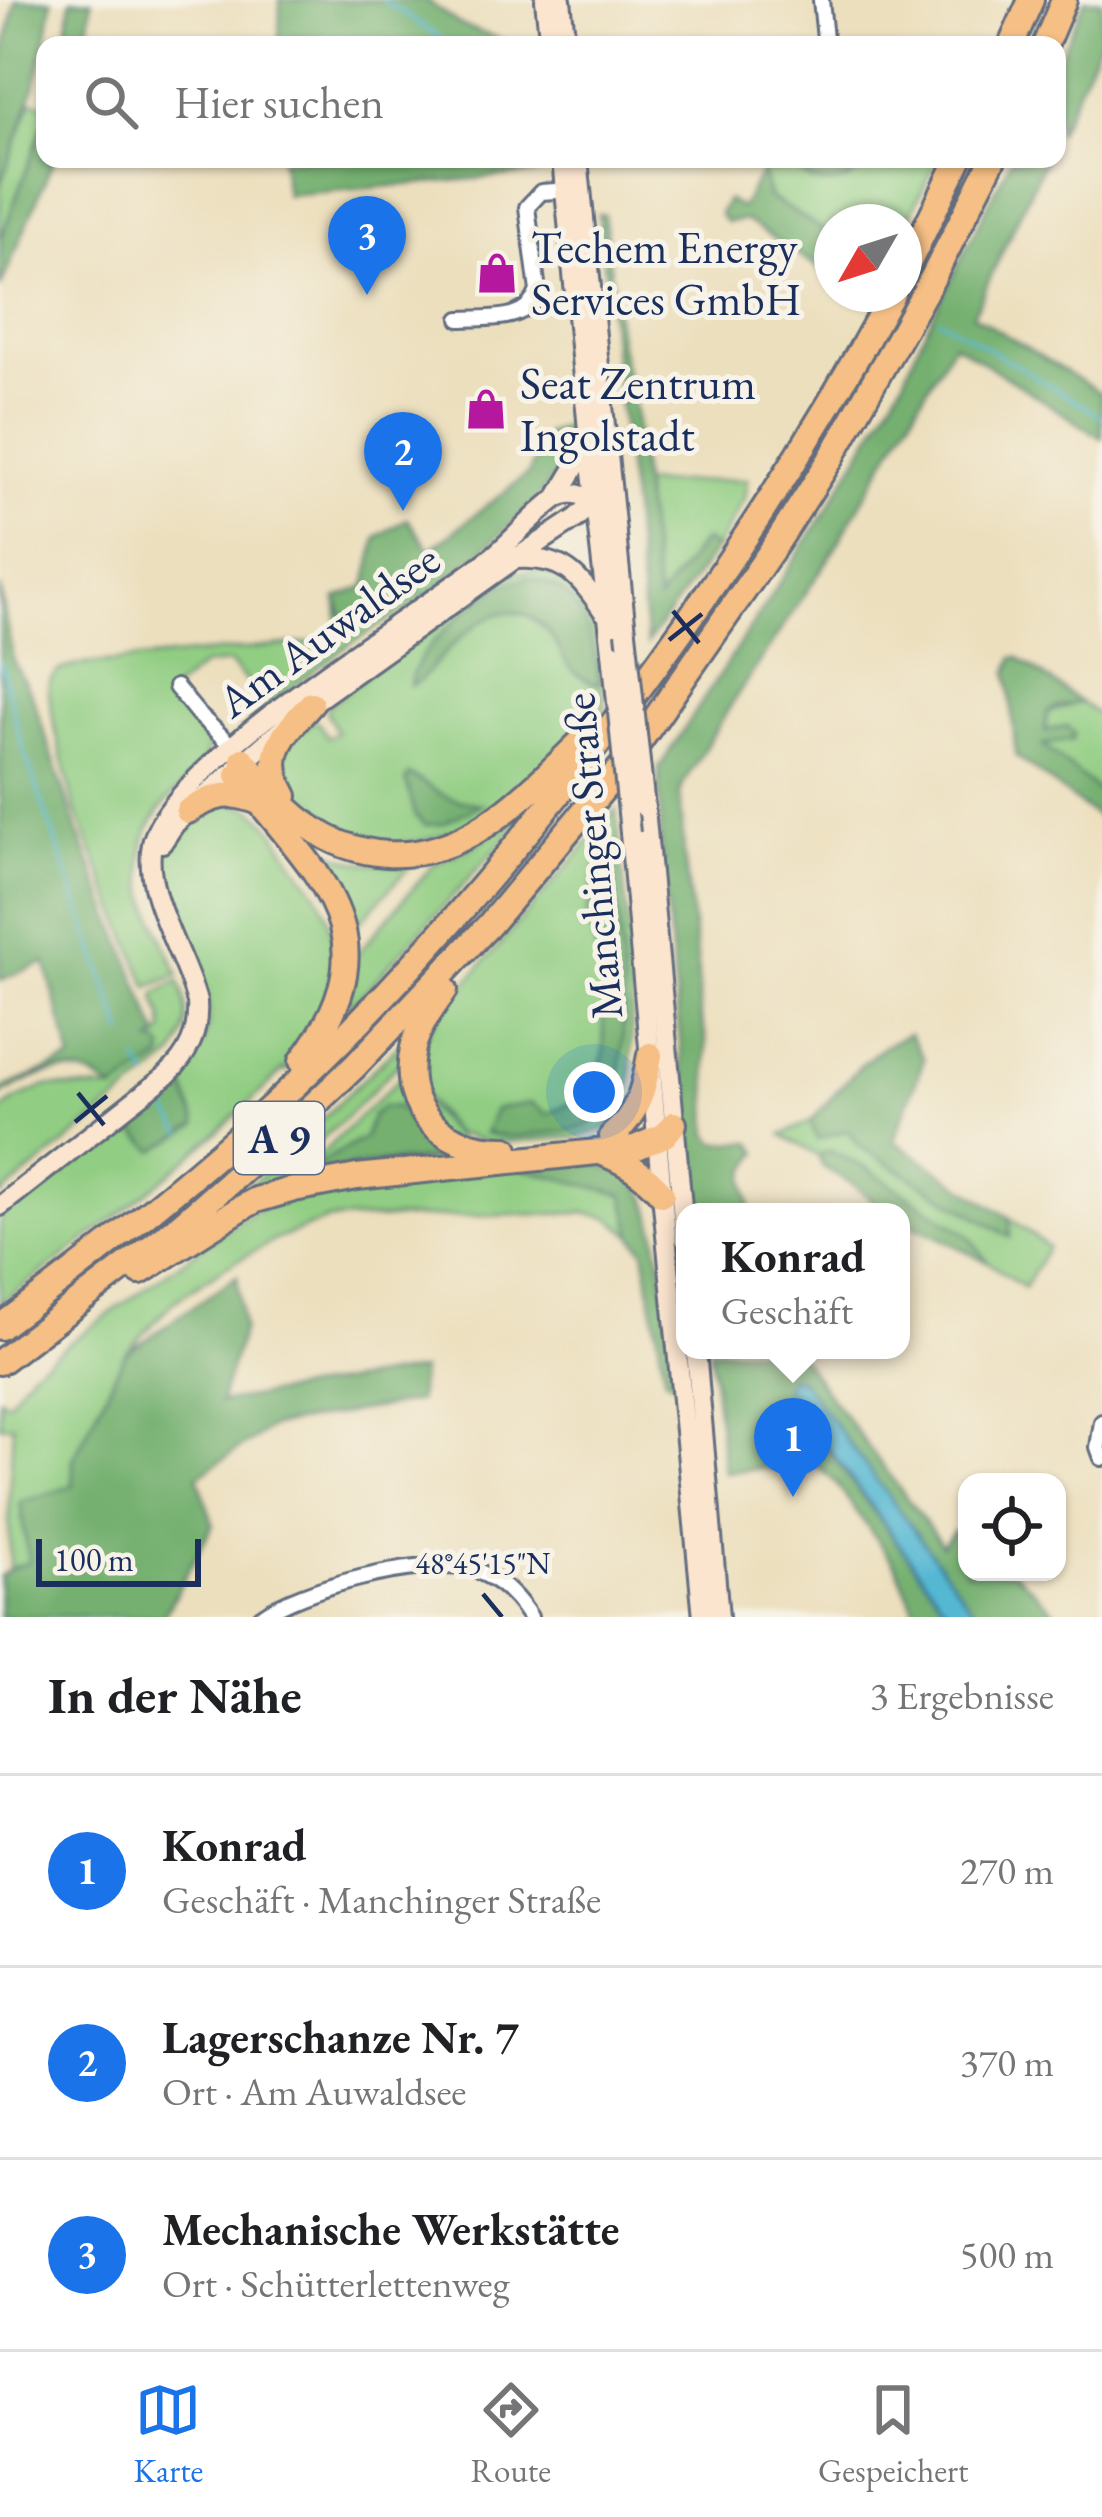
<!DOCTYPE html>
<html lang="de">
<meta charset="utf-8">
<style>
:root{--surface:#fff;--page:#f2f2f2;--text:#202124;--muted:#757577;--line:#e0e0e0;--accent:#1a73e8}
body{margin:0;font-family:"EB Garamond",serif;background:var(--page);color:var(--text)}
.controls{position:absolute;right:36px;bottom:36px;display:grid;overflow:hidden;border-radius:24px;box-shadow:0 3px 9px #0004}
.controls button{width:108px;height:108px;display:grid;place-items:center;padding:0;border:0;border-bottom:3px solid var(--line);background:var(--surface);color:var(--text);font:60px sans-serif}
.compass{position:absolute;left:814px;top:204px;width:108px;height:108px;border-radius:50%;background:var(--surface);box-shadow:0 3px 9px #0004;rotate:231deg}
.scale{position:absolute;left:36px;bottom:30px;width:165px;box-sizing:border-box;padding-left:12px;border:6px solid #1b2f5e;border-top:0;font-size:33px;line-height:42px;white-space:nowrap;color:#1b2f5e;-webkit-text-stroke:9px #f7f3e8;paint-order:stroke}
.you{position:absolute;left:594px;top:1092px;width:42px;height:42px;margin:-30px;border:9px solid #fff;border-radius:50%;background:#1a73e8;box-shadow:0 0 0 18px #1a73e833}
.badge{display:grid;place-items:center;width:78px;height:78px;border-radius:50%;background:var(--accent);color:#fff;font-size:39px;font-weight:700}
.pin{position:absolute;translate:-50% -99px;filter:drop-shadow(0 3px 6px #0008)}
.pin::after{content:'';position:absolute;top:63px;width:42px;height:36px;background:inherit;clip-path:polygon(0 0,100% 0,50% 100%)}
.popup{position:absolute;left:676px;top:1203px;width:234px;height:156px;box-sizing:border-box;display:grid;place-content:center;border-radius:24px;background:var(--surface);filter:drop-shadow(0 3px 9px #0005);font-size:39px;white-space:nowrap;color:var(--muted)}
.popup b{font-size:45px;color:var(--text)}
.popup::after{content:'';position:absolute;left:50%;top:100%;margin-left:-24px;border:24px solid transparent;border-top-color:var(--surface)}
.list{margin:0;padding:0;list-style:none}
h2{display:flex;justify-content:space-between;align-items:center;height:156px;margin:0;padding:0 48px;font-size:51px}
h2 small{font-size:39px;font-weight:400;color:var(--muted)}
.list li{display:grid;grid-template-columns:78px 1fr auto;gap:36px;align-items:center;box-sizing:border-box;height:192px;padding:0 48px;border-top:3px solid var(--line)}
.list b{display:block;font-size:45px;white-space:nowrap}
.list p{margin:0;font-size:39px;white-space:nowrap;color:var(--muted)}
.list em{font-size:39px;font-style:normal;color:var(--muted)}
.icon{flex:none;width:66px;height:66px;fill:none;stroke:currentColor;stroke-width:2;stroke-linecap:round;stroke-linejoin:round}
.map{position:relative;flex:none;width:1102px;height:1617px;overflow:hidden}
.search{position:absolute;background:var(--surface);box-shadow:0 3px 9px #0004;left:36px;right:36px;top:36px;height:132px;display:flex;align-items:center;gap:30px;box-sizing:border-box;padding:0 42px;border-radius:24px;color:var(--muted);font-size:45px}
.sheet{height:732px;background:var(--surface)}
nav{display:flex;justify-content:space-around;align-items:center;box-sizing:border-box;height:168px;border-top:3px solid var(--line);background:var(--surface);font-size:33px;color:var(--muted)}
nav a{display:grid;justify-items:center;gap:6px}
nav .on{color:var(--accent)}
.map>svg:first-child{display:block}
.green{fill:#91cd82;stroke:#567e70;stroke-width:3;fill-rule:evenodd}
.forest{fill:#74b070;stroke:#487067;stroke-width:3}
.water{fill:#54b8d3;stroke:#387498;stroke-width:3}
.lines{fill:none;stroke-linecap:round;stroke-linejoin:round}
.stream{stroke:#54b8d3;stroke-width:3}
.street-casing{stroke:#646d7f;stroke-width:20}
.secondary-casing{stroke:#646d7f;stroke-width:24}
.highway-casing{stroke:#646d7f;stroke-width:30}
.street{stroke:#fff;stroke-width:14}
.secondary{stroke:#fbe5cf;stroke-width:18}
.highway{stroke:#f5bf86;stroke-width:24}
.secondary-bridge-casing{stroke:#646d7f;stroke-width:24;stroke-linecap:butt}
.secondary-bridge{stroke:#fbe5cf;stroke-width:18}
.ticks{fill:none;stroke:#1b2f5e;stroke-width:4.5}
.labels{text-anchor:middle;stroke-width:10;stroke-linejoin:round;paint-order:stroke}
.shield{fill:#f7f3e8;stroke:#5d6a87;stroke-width:3}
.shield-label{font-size:42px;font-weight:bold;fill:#1b2f5e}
.poi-label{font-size:45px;fill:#1b2f5e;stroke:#f7f3e8;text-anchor:start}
.street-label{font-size:45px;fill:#1b2f5e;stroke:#f7f3e8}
.ticks-label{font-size:30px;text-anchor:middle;fill:#1b2f5e;stroke:#f7f3e8;stroke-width:10;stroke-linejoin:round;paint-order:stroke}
</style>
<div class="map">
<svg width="1102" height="1617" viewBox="0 0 1102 1617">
<rect width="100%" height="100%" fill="#f7f3e8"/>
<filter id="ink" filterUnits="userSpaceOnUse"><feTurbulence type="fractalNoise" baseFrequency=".00833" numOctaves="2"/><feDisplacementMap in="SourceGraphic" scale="24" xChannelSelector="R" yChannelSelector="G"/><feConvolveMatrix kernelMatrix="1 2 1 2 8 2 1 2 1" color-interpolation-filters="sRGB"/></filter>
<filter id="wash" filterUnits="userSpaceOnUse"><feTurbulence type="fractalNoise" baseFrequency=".004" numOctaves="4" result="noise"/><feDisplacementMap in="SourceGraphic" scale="48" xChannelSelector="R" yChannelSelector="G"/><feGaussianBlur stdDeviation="2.7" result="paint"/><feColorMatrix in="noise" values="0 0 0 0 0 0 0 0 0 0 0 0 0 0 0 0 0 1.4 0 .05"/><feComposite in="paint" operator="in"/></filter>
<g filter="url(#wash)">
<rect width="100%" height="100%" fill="#ecdfbd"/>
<!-- green -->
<path class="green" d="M31 102 45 104V120L0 241V185Z
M874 159H938L904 227V222H832V235L769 197 762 171H798L810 181 847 180Z
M747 479 745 497 716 549 703 540 658 601 642 484Z
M539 571C603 590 598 654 605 709 531 780 428 897 322 815 310 806 288 789 284 774 282 766 285 755 286 746L313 721H317L328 738 337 732 326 711 328 706 373 670 422 637 500 579 518 572ZM488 595 590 636 548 632 528 615 504 611 432 643Z
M420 594 427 597 351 643 268 704 229 663 204 665 171 691 204 735 209 747C203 771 178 787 163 806 118 860 156 921 179 975L148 987 75 809 54 724 48 689 51 679 60 670 77 665 320 642 329 638 338 626 337 598 346 629Z
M1080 702 1102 718V794L1041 745 1072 740 1067 726 1045 731 1047 713Z
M544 789 497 848 346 1012 353 981 355 956 434 864 468 849 497 830Z
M267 796C321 848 331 867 411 865L353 929Z
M217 801C228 803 244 804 253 810 270 821 282 845 293 861 302 873 313 886 320 899 351 959 323 1021 286 1071L284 1069C197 1157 100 1232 0 1303V1216C48 1180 188 1089 205 1037 227 966 126 895 181 829 190 818 206 810 217 801Z
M616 810 632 969 630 1087 620 1115 605 1128 578 1137 491 1143 454 1133 419 1089 424 1038 441 1012ZM600 855 616 1101 486 1133 531 1103 547 1114 590 1094 604 1054 602 972 587 913Z
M179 981C190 1009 190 1030 174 1056L0 1196V1112L15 1100 46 1086 114 1090 162 1059 164 1049 151 1041 164 1032 163 1017 155 998 157 993Z
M408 1036 404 1058 345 1118 262 1193 224 1206 271 1168Z
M403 1078 472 1156 295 1179 399 1079ZM399 1107 427 1141 447 1156 329 1170 316 1165 364 1138 373 1115Z
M810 1122 817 1139 848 1130 860 1146 1008 1236 1010 1218 1048 1247 1024 1288 988 1262 968 1235 866 1168 830 1151 818 1156 782 1135Z
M516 1167 624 1194 633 1236 610 1218 586 1213 327 1220 277 1239 225 1267 173 1302 125 1354 73 1460V1487L29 1563 10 1569 9 1497 13 1425 0 1426V1398L8 1402 32 1370 241 1219 279 1200Z"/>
<!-- forest -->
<path class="forest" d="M16 0H52C45 65 23 124 0 185V71Z
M71 0H92L86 45H65Z
M280 0H426L460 25 516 45H279Z
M1085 0H1102V37L1057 134V62Z
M45 120V159H54L0 288V241Z
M281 159H551L552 167 532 174 286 195Z
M849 159H874C847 180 829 197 798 171L841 165Z
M1011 159H1045L973 315 1102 394V438L953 343 830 557 737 695 683 784 680 792 684 855 697 958 700 1014 706 1038 709 1135 716 1143 752 1142 759 1153C736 1180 748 1182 751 1212H697L661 849 659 768 825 513 905 377 918 345Z
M762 171 769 198 832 235V276L745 220 726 222 719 214 727 200 741 208Z
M598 214 604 215 619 341 635 413 642 484 658 600 704 540 716 549 647 643Z
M568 425C566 437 567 452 562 463 546 502 461 567 427 597L420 594 346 629 337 598 366 586 377 537 407 519 430 550 529 473 546 434Z
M528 578C585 587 589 632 600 680L597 684C559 671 569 657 547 631 503 578 449 649 419 681L410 686C412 652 471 604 500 587 509 582 519 581 528 578Z
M0 587 13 661 33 698 77 830 159 1037 152 1042 160 1044 164 1050 162 1059 114 1091C74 1058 41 1071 0 1096V1091L7 1086 72 1060 45 962 0 980Z
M1018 657 1080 702 1055 708 1047 713 1045 731 1067 726 1074 733 1072 740 1043 745 1102 794V821L1016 756 1008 672 1013 658Z
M409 775C421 779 427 786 438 792 452 801 466 802 482 804L442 824 425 825 415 815 406 780Z
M608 848 614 850C619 924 630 1001 620 1074 618 1083 618 1095 615 1102 602 1126 575 1131 550 1133 529 1135 506 1140 485 1133L495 1109 531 1103 547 1114 590 1094 604 1054 602 972 587 913 600 854Z
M909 1034 924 1059 894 1141 1010 1218V1237L861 1147 848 1130 817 1139 810 1122C839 1090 867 1049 909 1034Z
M183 1080 197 1125 155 1151 131 1129Z
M383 1106 399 1107 427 1141 448 1156 445 1159 385 1162 318 1171 316 1165 364 1138 373 1115Z
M830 1151 866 1168 968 1235 988 1262 901 1219V1212L884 1210 854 1185 823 1167 818 1156Z
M584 1162C605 1165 628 1171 641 1189 661 1215 670 1344 674 1383L665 1378 644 1250 633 1236 624 1195 516 1167Z
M237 1276 243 1328 220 1402 421 1370 418 1401 273 1426 198 1476 213 1524 163 1617H0V1576L10 1569 29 1562 20 1502 73 1486V1460L125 1354Z
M710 1350H795L942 1545 954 1531 967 1538V1572H1014L1061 1617H979L904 1518 815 1433 953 1617H918L896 1566 835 1482 814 1463 724 1472Z"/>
<!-- water -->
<path class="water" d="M789 1377 802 1381 979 1617H953L785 1389Z"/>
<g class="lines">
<!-- stream -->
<path class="stream" d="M383 0 451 45
M939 319 1102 417
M0 661 22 745 124 1035
M137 1060 148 1078
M158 1095 182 1133"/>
</g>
</g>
<g filter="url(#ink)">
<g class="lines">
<!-- street casing -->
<g class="street-casing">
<path id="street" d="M821 0 825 39
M460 319C489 317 527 323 538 291L527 207 541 192 570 190
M176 687 198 714 233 747
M1102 1422 1098 1447 1102 1458
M261 1617C299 1588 420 1558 466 1568 495 1574 515 1593 530 1617"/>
</g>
<!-- secondary casing -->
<g class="secondary-casing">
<path id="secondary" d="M545 0 550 45
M561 0 566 45
M562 159 595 503 612 652
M578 159 626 632
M557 498 576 466 587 437
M516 559C564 556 578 575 604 612
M645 808 685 1239
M630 833 662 1194 703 1617
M162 843 174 825 188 811 307 707 515 559 577 518 611 485
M0 1206 167 1075C189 1054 199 1032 197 1002 185 954 142 893 152 844 169 763 421 613 492 557 509 544 545 503 561 496 582 487 603 507 613 524
M696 1350 719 1617"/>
</g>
<!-- highway casing -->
<g class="highway-casing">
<path id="highway" d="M1011 45 1031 0
M1045 45 1064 0
M904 272 959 159
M243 760C264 783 284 809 309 826 332 843 359 852 387 854 472 859 531 789 588 735
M238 775C315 875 399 933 302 1061
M285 796C261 755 284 734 311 704
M188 811C214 795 230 790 259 802
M445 990C432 1008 418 1027 413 1048 399 1113 446 1150 506 1149
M612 1136C639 1113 644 1088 650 1055
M603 1153C627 1163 645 1174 662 1194
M140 1272 238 1210 256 1200 294 1189 357 1177 635 1148 665 1135 674 1124
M0 1327C103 1251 203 1172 296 1084 400 986 493 877 581 765 697 616 802 460 892 294
M0 1362 179 1226 265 1151 355 1066 490 924 624 764 776 544 830 460 932 279 993 159"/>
</g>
<!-- street -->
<use href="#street" class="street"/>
<!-- secondary -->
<use href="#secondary" class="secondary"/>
<!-- highway -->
<use href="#highway" class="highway"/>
<!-- secondary-bridge casing -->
<g class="secondary-bridge-casing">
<path id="secondary-bridge" d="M626 632 645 808
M612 652 630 833"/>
</g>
<!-- secondary-bridge -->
<use href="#secondary-bridge" class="secondary-bridge"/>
</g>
</g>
<!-- ticks -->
<path class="ticks" d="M673 611 699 643M669 640 702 614M78 1093 104 1125M75 1122 107 1096M483 1594 502 1617"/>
<!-- icons -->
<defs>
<g id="shop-bare" transform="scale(3.24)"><path d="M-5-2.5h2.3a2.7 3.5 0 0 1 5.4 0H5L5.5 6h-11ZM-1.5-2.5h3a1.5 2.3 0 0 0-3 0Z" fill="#b5179e" stroke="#f7f3e8" stroke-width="2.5" paint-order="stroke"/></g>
</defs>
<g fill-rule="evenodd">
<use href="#shop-bare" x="497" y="273"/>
<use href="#shop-bare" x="486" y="409"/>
</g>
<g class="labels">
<!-- shield labels -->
<rect class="shield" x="234" y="1102" width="90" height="72" rx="9"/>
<g class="shield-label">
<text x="279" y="1153">A 9</text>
</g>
<!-- poi labels -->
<g class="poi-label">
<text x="531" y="263">Techem Energy<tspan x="531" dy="52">Services GmbH</tspan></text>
<text x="520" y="399">Seat Zentrum<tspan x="520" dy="52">Ingolstadt</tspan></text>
</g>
<!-- street labels -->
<g class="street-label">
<text transform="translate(328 630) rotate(-36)" y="16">Am Auwaldsee</text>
<text transform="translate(592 856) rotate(-95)" y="16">Manchinger Straße</text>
</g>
</g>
<g class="ticks-label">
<text x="483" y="1574">48°45'15"N</text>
</g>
</svg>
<div class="controls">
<button><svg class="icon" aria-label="locate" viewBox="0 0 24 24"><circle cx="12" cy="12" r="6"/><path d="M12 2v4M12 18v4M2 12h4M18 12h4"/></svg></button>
</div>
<svg class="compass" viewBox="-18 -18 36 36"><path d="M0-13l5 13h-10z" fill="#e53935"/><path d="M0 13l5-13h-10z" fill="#757577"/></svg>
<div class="scale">100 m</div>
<div class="you"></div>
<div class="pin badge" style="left:793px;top:1497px">1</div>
<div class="popup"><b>Konrad</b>Geschäft</div>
<div class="pin badge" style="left:403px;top:511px">2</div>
<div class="pin badge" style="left:367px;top:295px">3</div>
<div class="search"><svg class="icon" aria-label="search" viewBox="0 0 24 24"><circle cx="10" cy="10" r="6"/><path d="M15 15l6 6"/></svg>Hier suchen</div>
</div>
<section class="sheet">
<h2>In der Nähe<small>3 Ergebnisse</small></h2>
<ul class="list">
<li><span class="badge">1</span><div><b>Konrad</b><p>Geschäft · Manchinger Straße</p></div><em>270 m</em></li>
<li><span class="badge">2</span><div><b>Lagerschanze Nr. 7</b><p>Ort · Am Auwaldsee</p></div><em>370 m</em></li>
<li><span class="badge">3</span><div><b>Mechanische Werkstätte</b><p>Ort · Schütterlettenweg</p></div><em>500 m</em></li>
</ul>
</section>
<nav>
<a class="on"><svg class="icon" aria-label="map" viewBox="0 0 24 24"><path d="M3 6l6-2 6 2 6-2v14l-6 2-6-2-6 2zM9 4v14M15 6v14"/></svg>Karte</a>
<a><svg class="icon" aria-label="directions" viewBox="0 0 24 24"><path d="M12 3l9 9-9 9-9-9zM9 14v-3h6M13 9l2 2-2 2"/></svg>Route</a>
<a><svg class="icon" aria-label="saved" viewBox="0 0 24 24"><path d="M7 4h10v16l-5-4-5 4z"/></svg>Gespeichert</a>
</nav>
